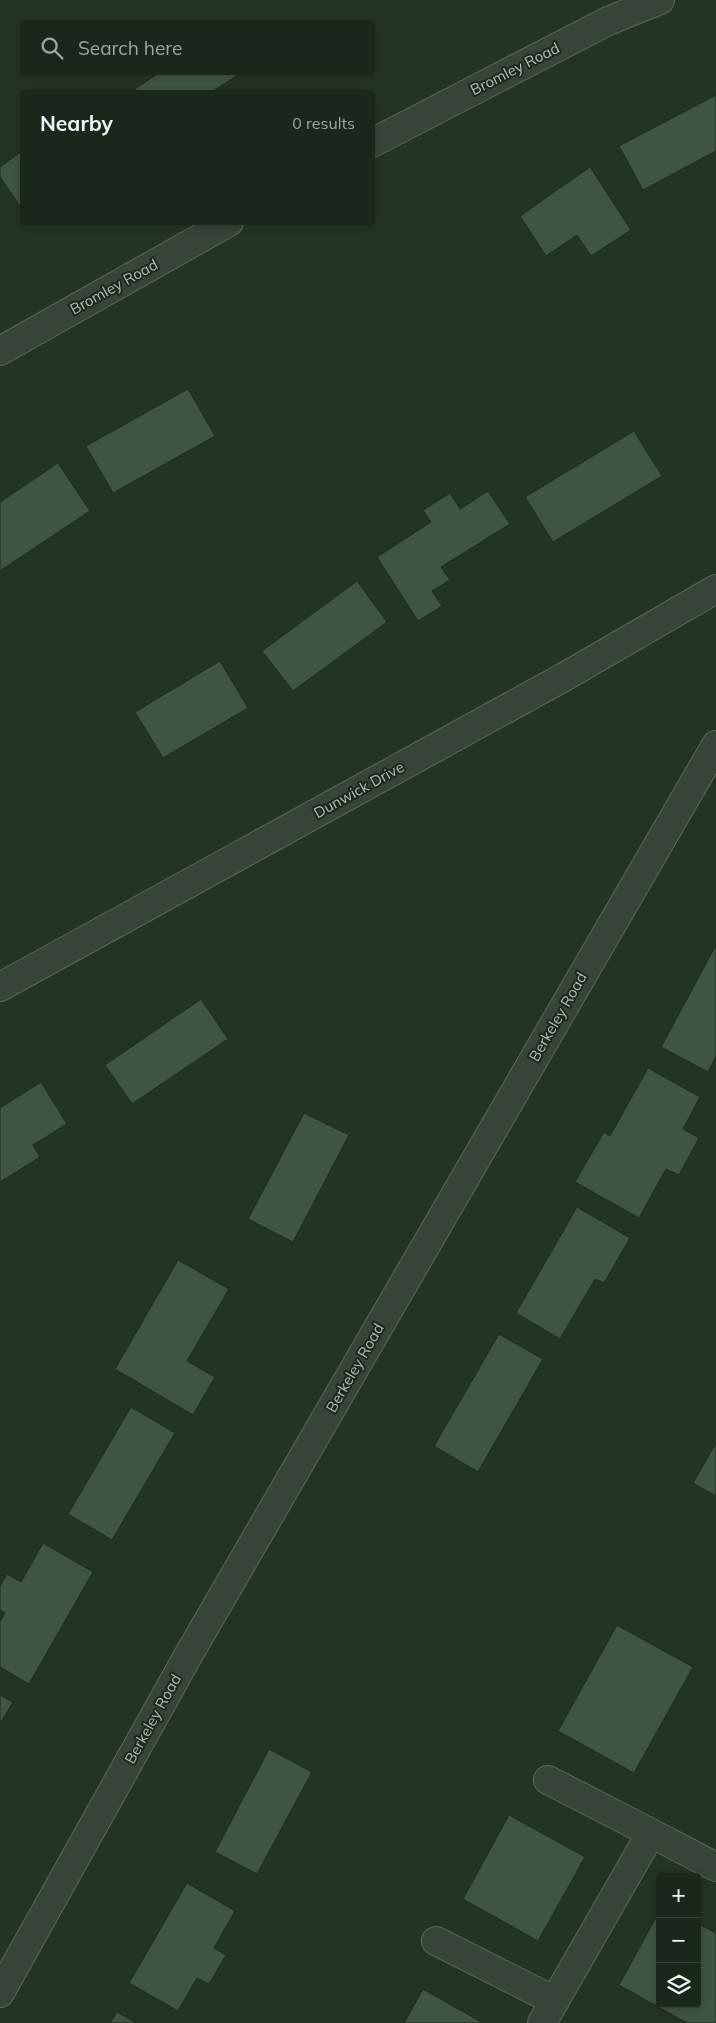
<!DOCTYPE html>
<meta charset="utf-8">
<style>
:root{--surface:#1a271b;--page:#232f24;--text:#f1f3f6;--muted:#9fa5a3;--line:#38443a}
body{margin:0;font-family:Mulish,sans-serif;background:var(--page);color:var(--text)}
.controls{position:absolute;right:15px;bottom:15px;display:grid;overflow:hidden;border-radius:5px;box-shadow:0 2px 8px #0003}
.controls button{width:45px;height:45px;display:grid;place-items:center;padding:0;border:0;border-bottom:1px solid var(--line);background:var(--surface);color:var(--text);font:25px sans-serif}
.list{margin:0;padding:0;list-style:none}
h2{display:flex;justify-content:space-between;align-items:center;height:65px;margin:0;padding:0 20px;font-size:21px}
h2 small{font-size:16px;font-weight:400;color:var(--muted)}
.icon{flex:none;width:28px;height:28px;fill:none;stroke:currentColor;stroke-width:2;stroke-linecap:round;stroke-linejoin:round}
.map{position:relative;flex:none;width:716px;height:2023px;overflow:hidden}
.search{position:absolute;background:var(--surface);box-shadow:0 2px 8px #0003;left:20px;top:20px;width:355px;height:55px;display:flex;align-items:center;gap:12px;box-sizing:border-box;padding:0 18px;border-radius:5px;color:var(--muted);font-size:19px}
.panel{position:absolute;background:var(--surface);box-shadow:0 2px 8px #0003;left:20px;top:90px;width:355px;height:135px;border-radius:5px}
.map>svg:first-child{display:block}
.building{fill:#3e5541;stroke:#1d2b1f}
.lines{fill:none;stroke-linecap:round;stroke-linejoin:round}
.minor-casing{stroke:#59695b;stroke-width:30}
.minor{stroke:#354537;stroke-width:28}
.labels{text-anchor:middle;stroke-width:4;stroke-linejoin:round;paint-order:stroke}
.street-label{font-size:15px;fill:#afc2b3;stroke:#1b291d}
</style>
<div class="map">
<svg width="716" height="2023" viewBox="0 0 716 2023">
<rect width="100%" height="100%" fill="#223424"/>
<!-- building -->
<path class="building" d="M160 72H236L238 75 211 92H138L135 89Z
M716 95V151L643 190 619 146Z
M22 151V209L0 177V167Z
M590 167 631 230 591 256 577 235 546 256 520 216Z
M188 389 215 436 113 493 86 446Z
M634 431 662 476 553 542 525 497Z
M58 463 90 511 0 571V502Z
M488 491 510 524 441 567 450 580 432 591 442 606 418 621 377 557 431 522 423 510 450 493 460 509Z
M357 581 387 622 293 691 262 651Z
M220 661 248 708 163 758 135 712Z
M716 945V1056L708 1072 661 1047Z
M201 999 228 1039 132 1104 105 1065Z
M648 1068 700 1097 683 1129 699 1138 679 1175 666 1169 639 1218 575 1182 604 1132 610 1136Z
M41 1082 67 1124 33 1145 40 1157 0 1182V1108Z
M304 1113 349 1135 293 1242 248 1219Z
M577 1207 630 1238 604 1283 595 1279 560 1339 516 1313Z
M178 1260 229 1289 187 1361 215 1377 193 1415 115 1369Z
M499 1334 543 1359 478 1472 434 1446Z
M131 1407 175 1433 112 1540 68 1514Z
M716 1443V1496L693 1483Z
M43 1543 93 1572 29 1684 0 1667V1621L5 1613 0 1610V1586L7 1574 21 1582Z
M617 1625 693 1667 634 1773 558 1731Z
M0 1695 13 1702 0 1724Z
M269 1749 312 1772 257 1874 215 1852Z
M509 1815 585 1857 538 1941 463 1899Z
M187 1883 235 1911 214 1948 226 1955 209 1984 197 1978 178 2011 129 1983Z
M660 1910V2004H697V1923L716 1933V2023H687L619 1985Z
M423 1989 483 2023H404Z
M117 2012 136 2023H110Z"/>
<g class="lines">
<!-- minor casing -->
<g class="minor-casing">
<path id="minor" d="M372 143 608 21 660 0
M0 351 229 222
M0 987 564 677 716 589
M548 1780 651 1833
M436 1941 555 2001
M0 1993 189 1654 716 745
M542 2023 651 1833 716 1867"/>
</g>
<!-- minor -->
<use href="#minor" class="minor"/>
</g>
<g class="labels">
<!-- street labels -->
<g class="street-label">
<text transform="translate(515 69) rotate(-27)" y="5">Bromley Road</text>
<text transform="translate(114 287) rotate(-29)" y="5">Bromley Road</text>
<text transform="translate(359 790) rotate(-29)" y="5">Dunwick Drive</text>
<text transform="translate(558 1017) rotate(-60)" y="5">Berkeley Road</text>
<text transform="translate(355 1368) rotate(-60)" y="5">Berkeley Road</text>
<text transform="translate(153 1719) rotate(-61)" y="5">Berkeley Road</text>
</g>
</g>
</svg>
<div class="controls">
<button>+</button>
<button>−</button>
<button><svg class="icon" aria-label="layers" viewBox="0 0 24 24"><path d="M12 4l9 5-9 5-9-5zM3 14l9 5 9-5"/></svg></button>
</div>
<div class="search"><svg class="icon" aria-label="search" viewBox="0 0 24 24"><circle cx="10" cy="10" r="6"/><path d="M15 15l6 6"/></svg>Search here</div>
<section class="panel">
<h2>Nearby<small>0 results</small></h2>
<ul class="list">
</ul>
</section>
</div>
